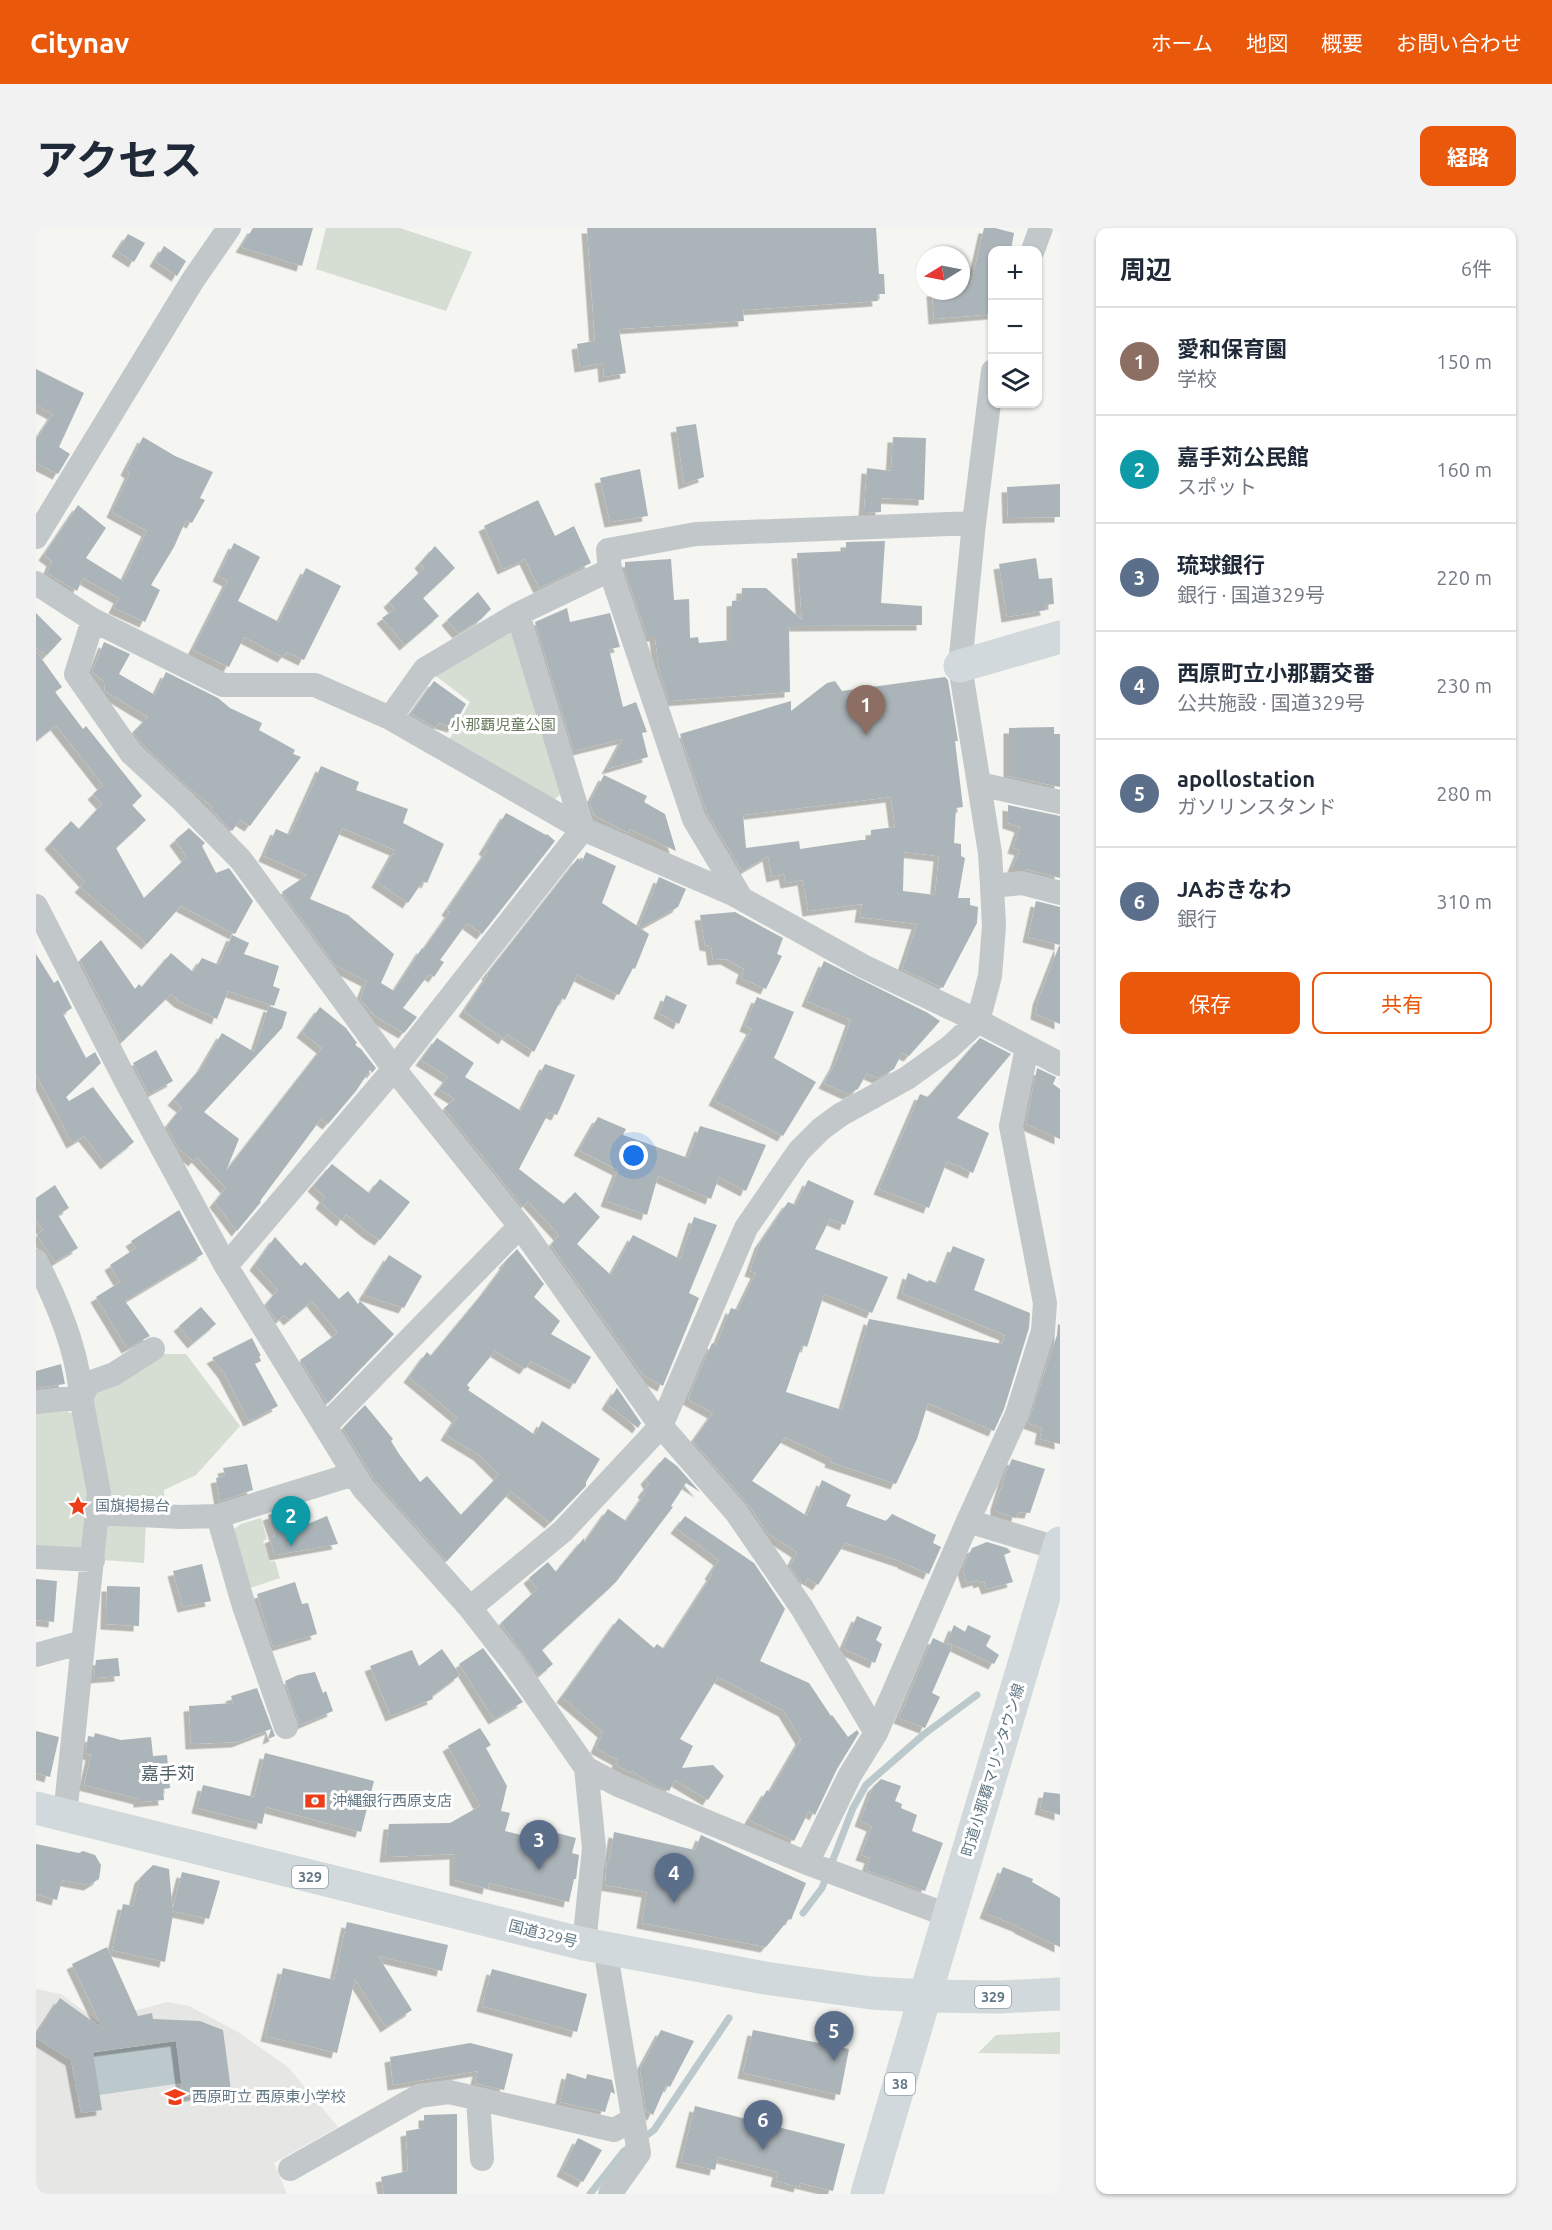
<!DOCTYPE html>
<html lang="ja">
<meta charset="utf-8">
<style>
:root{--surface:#fff;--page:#f2f2f3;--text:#1f2937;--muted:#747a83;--line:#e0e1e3;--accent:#ea580c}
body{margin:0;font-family:Ubuntu,"Noto Sans JP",sans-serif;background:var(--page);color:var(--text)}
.controls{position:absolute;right:18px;top:18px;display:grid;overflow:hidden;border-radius:12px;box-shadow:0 2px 4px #0004}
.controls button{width:54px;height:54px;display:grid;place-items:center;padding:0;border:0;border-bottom:2px solid var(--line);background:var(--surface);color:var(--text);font:30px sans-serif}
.compass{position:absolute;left:880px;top:18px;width:54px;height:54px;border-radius:50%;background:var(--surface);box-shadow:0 2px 4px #0004;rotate:260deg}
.you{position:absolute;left:598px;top:928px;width:21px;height:21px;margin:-15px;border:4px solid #fff;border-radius:50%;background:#1a73e8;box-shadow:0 0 0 9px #1a73e833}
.badge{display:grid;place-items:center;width:39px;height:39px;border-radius:50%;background:var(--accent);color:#fff;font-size:20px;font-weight:700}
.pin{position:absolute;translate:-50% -50px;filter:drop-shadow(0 2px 3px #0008)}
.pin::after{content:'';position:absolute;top:32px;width:21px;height:18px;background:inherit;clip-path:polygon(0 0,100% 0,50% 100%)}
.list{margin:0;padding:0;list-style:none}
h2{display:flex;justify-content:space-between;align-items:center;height:78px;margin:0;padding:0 24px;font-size:26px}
h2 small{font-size:20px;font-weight:400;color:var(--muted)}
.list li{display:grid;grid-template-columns:39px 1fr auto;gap:18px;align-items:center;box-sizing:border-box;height:108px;padding:0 24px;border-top:2px solid var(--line)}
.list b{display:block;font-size:22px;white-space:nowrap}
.list p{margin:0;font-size:20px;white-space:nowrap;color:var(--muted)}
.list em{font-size:20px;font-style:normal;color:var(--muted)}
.actions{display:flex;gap:12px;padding:18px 24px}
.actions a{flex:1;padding:14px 0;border:2px solid var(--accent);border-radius:12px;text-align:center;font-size:21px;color:var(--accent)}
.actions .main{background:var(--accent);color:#fff}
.icon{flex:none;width:33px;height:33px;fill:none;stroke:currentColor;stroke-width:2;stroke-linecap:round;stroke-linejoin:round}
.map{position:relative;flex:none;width:1024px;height:1966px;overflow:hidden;border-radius:12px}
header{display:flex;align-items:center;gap:36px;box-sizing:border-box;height:84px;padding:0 30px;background:var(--accent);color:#fff}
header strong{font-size:28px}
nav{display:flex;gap:33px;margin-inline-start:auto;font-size:21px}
.intro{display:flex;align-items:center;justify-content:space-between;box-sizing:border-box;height:144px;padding:0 36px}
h1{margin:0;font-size:42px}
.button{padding:15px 27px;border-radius:12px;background:var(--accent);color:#fff;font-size:21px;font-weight:700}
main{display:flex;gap:36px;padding:0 36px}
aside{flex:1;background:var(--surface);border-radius:12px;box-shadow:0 2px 4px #0004}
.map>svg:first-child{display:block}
.built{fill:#e6e7e5}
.green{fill:#d6ddd2}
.water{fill:#bbc8cc}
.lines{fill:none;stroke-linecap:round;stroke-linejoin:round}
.stream{stroke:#bbc8cc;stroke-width:7}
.building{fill:#abb4b9;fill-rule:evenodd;filter:url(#shadow)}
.street{stroke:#c2c7c9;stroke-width:24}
.secondary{stroke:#d2d9dc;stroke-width:33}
.primary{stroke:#d2d9dc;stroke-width:33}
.highway{stroke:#d2d9dc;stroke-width:33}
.labels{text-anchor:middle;stroke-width:6;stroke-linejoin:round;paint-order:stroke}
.shield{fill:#fff;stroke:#91a0a9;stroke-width:1.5}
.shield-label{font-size:14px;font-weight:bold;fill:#627784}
.park-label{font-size:15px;fill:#687b61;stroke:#fff}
.poi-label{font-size:15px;fill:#627784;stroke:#fff;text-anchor:start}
.street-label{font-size:15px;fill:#627784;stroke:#fff}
.quarter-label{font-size:18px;fill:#516069;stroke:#fff}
</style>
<header>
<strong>Citynav</strong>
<nav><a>ホーム</a><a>地図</a><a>概要</a><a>お問い合わせ</a></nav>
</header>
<div class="intro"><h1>アクセス</h1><a class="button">経路</a></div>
<main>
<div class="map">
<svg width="1024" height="1966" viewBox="0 0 1024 1966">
<defs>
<filter id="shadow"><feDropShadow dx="-5.5" dy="5.5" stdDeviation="0" flood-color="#0004"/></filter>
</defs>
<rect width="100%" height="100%" fill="#f5f5f1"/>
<!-- built -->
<path class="built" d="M0 1761 25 1766 61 1793 131 1774 153 1778 202 1804 252 1839 302 1899 238 1935 251 1966H0Z"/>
<!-- green -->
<path class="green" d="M290 0H364L436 24 410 83 280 41Z
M479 394 529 562 519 571 412 514 434 474 396 445Z
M121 1126H150L204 1198 160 1247 128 1262 129 1280 90 1275 72 1268 54 1170 57 1161Z
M25 1180 37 1186 52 1251 48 1328 0 1325V1185Z
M225 1290 231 1311 227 1313 234 1334 239 1333 244 1350 214 1360 197 1302 205 1296Z
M110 1295 108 1335 67 1332 69 1297Z
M1024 1804V1826L942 1825 960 1807Z"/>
<!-- water -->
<path class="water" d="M140 1813 146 1855 63 1867 57 1825Z"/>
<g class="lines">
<!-- stream -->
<path class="stream" d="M767 1685 786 1660 817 1580 830 1557 887 1507 941 1467
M607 1910 618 1902 693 1790
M554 1966 588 1923 598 1916"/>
</g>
<!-- building -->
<path class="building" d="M217 0H277L266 38 205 19Z
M551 0H840L843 46H848L849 66H841L842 73 707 82 708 93 583 101 590 145 568 149 567 135 544 139 541 116 559 113Z
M948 0H959L978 5 975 22H957V86L898 91 896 63H925V58L935 57Z
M92 6 109 15 98 34 81 23Z
M128 18 150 33 141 48 119 33Z
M0 141 48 165 23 219 34 226 22 246 0 235V212L17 186 0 177Z
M660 196 668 249 648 256 640 199Z
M107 209 139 228 177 244 164 270 169 272 156 295 150 292 138 319 115 357 124 362 109 394 78 380 83 370 47 350 41 363 11 345 16 333 8 327 42 277 70 300 50 330 87 353 111 303 76 284 94 245 90 242Z
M857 209 890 210 888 272 845 270V284L828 285 831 240 855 243Z
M604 241 612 288 574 294 564 250Z
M1024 256V289L972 290 971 259Z
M502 272 519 308 538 298 555 335 503 360 489 331 467 341 448 298Z
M849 313 845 375 886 378V397L753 398 754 464 633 473 623 442 619 408H611L589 343V334L635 331 638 372 653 371 654 410 662 409 663 415 696 412V373L705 372 706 360H730L766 392 761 325 810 323V314Z
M198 315 224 329 202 373 243 394 270 340 305 358 268 432 251 424 247 429 208 409 193 439 157 422 192 353 182 348Z
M399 318 419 340 387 370 403 388 369 417 346 390 359 381 353 374 388 340 384 335Z
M1000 330 1003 351 1016 350 1018 376 1009 377 1010 382 971 389 963 336Z
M442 364 455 381 445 391 422 405 411 392Z
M531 380 534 394 574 385 584 419 573 421 587 479 600 474 611 504 606 505 612 529 571 541 587 511 538 523 499 394Z
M0 385 26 411 11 427 0 420Z
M68 414 94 426 83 446 119 467 130 444 182 470 194 480 226 495 223 502 259 522 257 526 265 529 214 598 204 592 196 603 175 581 177 579 158 564 106 516 97 504 112 489 69 463 68 453 56 444Z
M0 423 26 459 19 464 47 501 50 498 106 568 96 577 110 592 80 620 108 670 151 629 139 612 153 600 169 615 166 618 180 645 193 640 217 673 199 706 145 678 111 716 44 659 49 654 14 616 35 593 43 601 66 576 57 566 67 557 20 497 0 513Z
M909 449 912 452 922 513H919L927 579 920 580 918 615 925 616V628L929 630 922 670H934V677L942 679 941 695 907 760 866 741 881 696 824 689 826 676 772 683 767 652 750 655 748 646 736 649 732 628 706 643 671 585 644 506 755 473V483L791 455 799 453 806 463ZM855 569 859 599 835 602V612H825L764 621 763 613 710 620 707 587ZM868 624 903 628 899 667 867 663Z
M398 453 430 476 417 499 403 495 399 500 375 485Z
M1018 499V506H1024V559L973 548V500Z
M285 538 323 554 320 562 372 581 367 595 408 616 391 655 387 653 372 675 341 654 359 622 306 600 274 671 312 687 358 726 345 755 358 763 386 720 388 721 414 684 411 682 451 623 448 621 470 585 510 607 511 606 519 613 446 706 431 695 404 732 408 734 398 749 393 746 367 780 381 789 368 805 339 788 327 774 324 771 331 753 299 737 246 664 271 647 228 628 240 601 254 607Z
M568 547 611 568 608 574 629 586 640 623 594 601 592 605 588 603 558 587 554 574Z
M972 577 1024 588V650L990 641H976L984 622 977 620 984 599 972 595Z
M550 624 580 638 566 675 603 699 623 649 650 661 642 679 604 700 613 706 599 741 597 740 583 767 541 747 529 772 526 770 498 824 471 806 468 811 428 783 452 747 451 746 542 630 546 634Z
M1000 673 1024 679V717L992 709Z
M699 684 747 710 741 726 746 728 730 761 705 750 708 741 690 731 677 732 675 718 669 717 664 687Z
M196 707 213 715 208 726 243 738 237 758 244 761 238 778 192 763 181 791 144 774 135 766 86 814 44 732 65 712 99 761 103 756 106 759 135 725 157 744 166 730 183 737Z
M1023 718H1024V796L1000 786 1002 772Z
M0 726 18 755 22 752 36 780 27 786 50 830 59 824 65 835 30 869 33 873 57 859 98 914 70 936 48 908 36 915 0 846Z
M788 733 892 785 904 793 873 828 866 825 858 841 842 850 831 845 822 861 812 866 788 855 799 836 815 792 771 773Z
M630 767 651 777 643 796 623 785Z
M721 769 758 784 738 830 780 854 747 908 678 872 716 801 709 798Z
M233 778 251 784 246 800 168 884 203 911 190 943 286 820 266 804 284 779 310 800 321 815 319 817 325 821 340 840 336 845 334 842 320 863 292 896 285 891 224 973 225 974 220 980 201 1003 179 974 190 960 161 929 158 933 142 920 131 898 146 879 137 872 166 839 186 805 218 824Z
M401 810 438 835 429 849 485 883 509 836 539 847 521 887 513 884 483 941 528 976 539 964 564 989 541 1016 575 1047 597 1007 644 1031 658 989 681 997 653 1065 663 1070 627 1158 607 1147 515 1017 523 1007 492 973 487 979 408 880 419 871 403 861 412 849 385 832Z
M944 810 975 826 921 890 953 905 937 945 911 933 893 980 843 961 884 866 892 869Z
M120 822 137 853 113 866 97 835Z
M1001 840 1020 849 1017 856 1024 861V911L990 896Z
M562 889 590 901 587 907 652 930 664 898 730 917 710 963 683 949 675 971 622 948 611 987 570 973 582 942 543 922Z
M296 936 333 965 344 951 374 974 344 1012 333 1005 310 986 306 993 285 975 289 969 277 958Z
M772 952 818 973 809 997 794 991 779 1021 852 1049 836 1085 788 1066 771 1119 766 1117 750 1164 806 1182 833 1091 966 1116 969 1107 866 1065 872 1045 892 1054 893 1052 902 1056 917 1018 949 1031 938 1062 994 1085 993 1100 968 1181 958 1203 892 1175 881 1211 860 1256 794 1234 795 1231 749 1209 716 1253 771 1288 786 1252 815 1267 810 1278 850 1293 856 1286 900 1307 897 1315 905 1319 893 1346 867 1335V1334L809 1315 782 1357 771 1350 768 1358 754 1338 761 1324 733 1306 711 1275 657 1213 677 1185 652 1171 676 1115 680 1117 695 1080 702 1082 720 1045 714 1043 724 1015 752 974 760 977Z
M19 957 33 980 22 987 42 1020 19 1034 1 1007 7 1002 0 992V970Z
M143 982 167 1026 89 1073 114 1108 91 1120 60 1069 84 1054 74 1037 100 1020 95 1013Z
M239 1009 265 1038 269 1034 303 1071 312 1063 322 1076 324 1073 358 1106 292 1175 264 1132 302 1105 276 1073 253 1092 249 1087 241 1093 238 1089 230 1076 242 1062 219 1037Z
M481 1021 508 1056 498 1069 524 1093 515 1106 555 1129 539 1156 495 1133 489 1141 459 1123 431 1157 434 1160 432 1162 499 1207 506 1193 564 1231 550 1254V1258L514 1295 475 1263 411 1333 338 1251 307 1200 329 1177 357 1211 355 1213 363 1226 384 1254 391 1248 425 1287 463 1247 443 1227 410 1207 421 1189 373 1149 391 1124 395 1128 448 1064 469 1036 468 1035Z
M353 1027 386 1048 368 1080 328 1067Z
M165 1079 180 1096 157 1115 143 1098Z
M1022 1096 1024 1097V1216L1004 1211 1006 1200 992 1195 1021 1107Z
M216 1110 225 1128H223L225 1133 219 1136 242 1178 213 1193 188 1145 176 1130Z
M25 1136 29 1156 0 1160V1143Z
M581 1160 605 1195 602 1200 571 1176Z
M629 1229 641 1238 664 1264 650 1255 635 1278 637 1279 580 1354 506 1422 517 1436 503 1448 465 1395 501 1361 493 1350 512 1334 520 1344 548 1310V1315L572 1281 590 1293 609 1266 607 1264 613 1256 610 1251Z
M976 1231 1009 1241 994 1285 982 1284 980 1290 960 1283V1276L969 1247Z
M211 1236 217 1262 184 1273 180 1250 189 1248 187 1240Z
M261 1278 267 1298 291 1288 302 1316 239 1327 234 1310 239 1308 232 1287Z
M649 1288 718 1335 749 1381 724 1433 773 1455 795 1488 796 1487 812 1509 821 1502 823 1505 801 1541 779 1587 773 1583 758 1613 713 1592 731 1562 734 1564 765 1511 748 1483 682 1449 644 1511 657 1518 646 1540 677 1537 688 1548 672 1572 639 1552 633 1563 616 1556 596 1543 595 1545 580 1537 582 1532 560 1520 567 1504 526 1469 583 1390 618 1420 621 1416 628 1421 676 1347 674 1346 683 1332 640 1300Z
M951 1314 971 1320 975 1324 968 1327 977 1354 951 1361 948 1353 943 1355 942 1352 931 1355 927 1341 936 1320Z
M166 1336 175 1373 147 1379 137 1343Z
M0 1351 21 1353 18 1394 0 1392Z
M259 1354 266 1376 272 1375 281 1406 237 1419 221 1366Z
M71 1358 104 1359 103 1398 70 1396Z
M821 1388 846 1399 840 1412 846 1416 839 1435 807 1420Z
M918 1397 929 1404 932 1397 955 1408 950 1418 963 1427 958 1436 911 1414Z
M897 1410 916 1419 896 1465 904 1469 889 1500 863 1490Z
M447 1420 487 1474 458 1491 423 1436Z
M406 1421 424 1447 396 1468 397 1471 355 1488 334 1438 376 1422 383 1438Z
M82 1430 84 1448 58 1450 60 1432Z
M279 1444 287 1465 290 1463 297 1483 264 1497 249 1453 262 1447Z
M221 1460 239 1508 232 1511 235 1501 201 1514 155 1516 153 1478 197 1475 195 1468Z
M444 1500 455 1517 450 1520 471 1558 465 1583 474 1585 469 1603 518 1615 521 1605 540 1610 536 1625 543 1627 540 1651H538L533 1674 453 1655 452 1661 419 1652V1626L349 1629 353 1596 414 1595 444 1578 412 1518Z
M0 1503 23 1509 14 1549 0 1545Z
M59 1505 85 1512 115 1509 117 1528 131 1527 134 1560 127 1561 128 1572 103 1574V1571L48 1557 55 1527 50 1525 52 1508 58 1509Z
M229 1525 338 1553 325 1604 230 1579 226 1596 161 1580 167 1557 218 1569Z
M845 1551 865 1558 859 1573 866 1576 865 1580 881 1587 876 1603 907 1615 889 1663 830 1642 834 1630 825 1627 836 1598 824 1593 837 1559Z
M1008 1564 1024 1566V1587L1004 1581Z
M578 1604 659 1622 665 1607 770 1655 755 1692 753 1691 730 1719 606 1695 611 1664 569 1657 571 1634H573Z
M0 1616 43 1625 47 1623 59 1627 65 1637 63 1651 53 1657 26 1652 21 1672 0 1666Z
M117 1637 133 1641 137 1687 129 1734 76 1722 87 1676 97 1678 104 1650Z
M967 1639 997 1651 996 1654 1024 1670V1719L984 1700V1699L949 1685Z
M146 1644 184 1653 173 1691 136 1683Z
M311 1694 412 1717 406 1743 342 1728 376 1782 350 1799 319 1751 301 1825 230 1808 247 1740 298 1752Z
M71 1719 102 1788 116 1785 117 1791 164 1793 187 1802 195 1862 147 1869 140 1813 57 1824 66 1882 45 1885 35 1832 0 1810V1807L24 1770 67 1801 36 1736Z
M456 1741 551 1766 541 1804 446 1778Z
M625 1802 658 1813 634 1859 630 1857 617 1887 610 1883 604 1841Z
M717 1802 813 1821 804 1867 707 1845Z
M434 1815 477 1826 468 1862 439 1855 442 1843 357 1857 354 1829Z
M531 1845 550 1851 551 1846 576 1852 579 1866 575 1864 569 1884 524 1874Z
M659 1878 809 1916 797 1963 764 1955 763 1959 740 1953 742 1944 682 1929 679 1942 645 1934Z
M421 1886V1966H348L345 1949 372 1943 370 1903 388 1900V1887Z
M542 1910 566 1922 547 1954 526 1943Z"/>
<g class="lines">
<!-- street -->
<path class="street" d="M997 22 1005 0
M0 309 157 52 193 0
M574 342 658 591 705 670
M0 355 57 392 187 457H279L354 490 547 601 697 666 827 738 942 793 1024 836
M482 386 547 601
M57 392 40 446 95 525 147 573 205 632 358 841 484 998 625 1198 700 1284 766 1380 840 1505
M354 490 389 441 482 386 574 342 572 322 660 306 938 295
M943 556 1024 574
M956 658 986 655 1024 665
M0 678 91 855 190 1038 327 1260 434 1380 477 1435 550 1540 582 1557 771 1635 914 1688
M0 1033C21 1073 42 1123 45 1169
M190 1038 358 841 547 601
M45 1169 53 1155 78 1146 117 1121
M0 1174 45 1169 63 1265 29 1587
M289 1198 484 998
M61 1285 145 1289 182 1288 318 1246
M182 1288 207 1375 250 1499
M932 1293 1024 1321
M0 1329 57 1332
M434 1380 527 1303 625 1198 710 1000 763 923 785 901 804 887 871 850 914 819 942 793 954 748 958 698 956 658 954 625 924 438 938 295 957 143
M0 1427 47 1414
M771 1635 814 1547 840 1505 932 1293 981 1186 1007 1103 1009 1075 975 898 991 820
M548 1716 558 1620 550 1540
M569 1720 603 1925 574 1966
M442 1871 446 1931
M254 1941 383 1868 413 1864 578 1902 598 1891"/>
<!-- secondary -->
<path class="secondary" d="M924 438 1024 409
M889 1768 1024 1315"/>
<!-- primary -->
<path class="primary" d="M831 1966 889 1768"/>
<!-- highway -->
<path class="highway" d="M0 1580 548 1716 729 1750 835 1765 889 1768 963 1769 1024 1766"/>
</g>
<!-- icons -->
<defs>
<g id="sight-bare" transform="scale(1.62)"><path d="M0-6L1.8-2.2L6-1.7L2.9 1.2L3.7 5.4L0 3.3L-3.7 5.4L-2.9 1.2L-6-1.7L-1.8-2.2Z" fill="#ed3d19" stroke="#fff" stroke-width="2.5" paint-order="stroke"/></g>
<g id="bank-bare" transform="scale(1.62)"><path d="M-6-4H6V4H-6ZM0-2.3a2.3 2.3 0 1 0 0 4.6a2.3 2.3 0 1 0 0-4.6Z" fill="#ed3d19" stroke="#fff" stroke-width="2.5" paint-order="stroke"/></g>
<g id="school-bare" transform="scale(1.62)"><path d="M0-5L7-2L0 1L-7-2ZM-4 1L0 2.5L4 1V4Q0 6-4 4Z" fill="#ed3d19" stroke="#fff" stroke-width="2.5" paint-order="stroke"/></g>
</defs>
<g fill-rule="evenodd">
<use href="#sight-bare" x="42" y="1278"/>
<use href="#bank-bare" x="279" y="1573"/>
<use href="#school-bare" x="139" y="1869"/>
</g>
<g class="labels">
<!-- shield labels -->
<g class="shield">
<rect x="256" y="1638" width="36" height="22" rx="4.5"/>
<rect x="939" y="1758" width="36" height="22" rx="4.5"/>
<rect x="849" y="1845" width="30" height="22" rx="4.5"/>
</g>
<g class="shield-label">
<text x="274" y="1654">329</text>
<text x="957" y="1774">329</text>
<text x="864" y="1861">38</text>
</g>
<!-- park labels -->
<g class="park-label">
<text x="467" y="502">小那覇児童公園</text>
</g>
<!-- poi labels -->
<g class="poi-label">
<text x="59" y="1283">国旗掲揚台</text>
<text x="296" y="1578">沖縄銀行西原支店</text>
<text x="156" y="1874">西原町立 西原東小学校</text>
</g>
<!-- street labels -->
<g class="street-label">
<text transform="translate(957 1542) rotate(-73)" y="5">町道小那覇マリンタウン線</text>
<text transform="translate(507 1706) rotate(14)" y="5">国道329号</text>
</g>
<!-- quarter labels -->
<g class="quarter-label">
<text x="132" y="1552">嘉手苅</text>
</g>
</g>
</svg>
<div class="controls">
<button>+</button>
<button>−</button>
<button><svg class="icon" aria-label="layers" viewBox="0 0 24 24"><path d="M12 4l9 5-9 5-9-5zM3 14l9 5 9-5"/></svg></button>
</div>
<svg class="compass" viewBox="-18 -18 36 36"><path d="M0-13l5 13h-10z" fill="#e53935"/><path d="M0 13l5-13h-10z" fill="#747a83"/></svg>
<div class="you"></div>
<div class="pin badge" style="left:830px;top:507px;background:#8d6e63">1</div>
<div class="pin badge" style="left:255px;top:1318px;background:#0f9aa8">2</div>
<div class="pin badge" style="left:503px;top:1642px;background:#5c6f8a">3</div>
<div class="pin badge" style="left:638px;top:1675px;background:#5c6f8a">4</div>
<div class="pin badge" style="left:798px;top:1833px;background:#5c6f8a">5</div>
<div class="pin badge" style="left:727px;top:1922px;background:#5c6f8a">6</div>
</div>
<aside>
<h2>周辺<small>6件</small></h2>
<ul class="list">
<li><span class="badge" style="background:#8d6e63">1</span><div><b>愛和保育園</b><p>学校</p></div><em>150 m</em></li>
<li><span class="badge" style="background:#0f9aa8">2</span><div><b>嘉手苅公民館</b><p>スポット</p></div><em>160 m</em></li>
<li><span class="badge" style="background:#5c6f8a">3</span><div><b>琉球銀行</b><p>銀行 · 国道329号</p></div><em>220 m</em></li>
<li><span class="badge" style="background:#5c6f8a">4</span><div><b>西原町立小那覇交番</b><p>公共施設 · 国道329号</p></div><em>230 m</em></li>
<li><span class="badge" style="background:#5c6f8a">5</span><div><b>apollostation</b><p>ガソリンスタンド</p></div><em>280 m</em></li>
<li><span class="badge" style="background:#5c6f8a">6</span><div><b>JAおきなわ</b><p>銀行</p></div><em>310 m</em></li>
</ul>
<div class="actions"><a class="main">保存</a><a>共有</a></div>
</aside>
</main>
